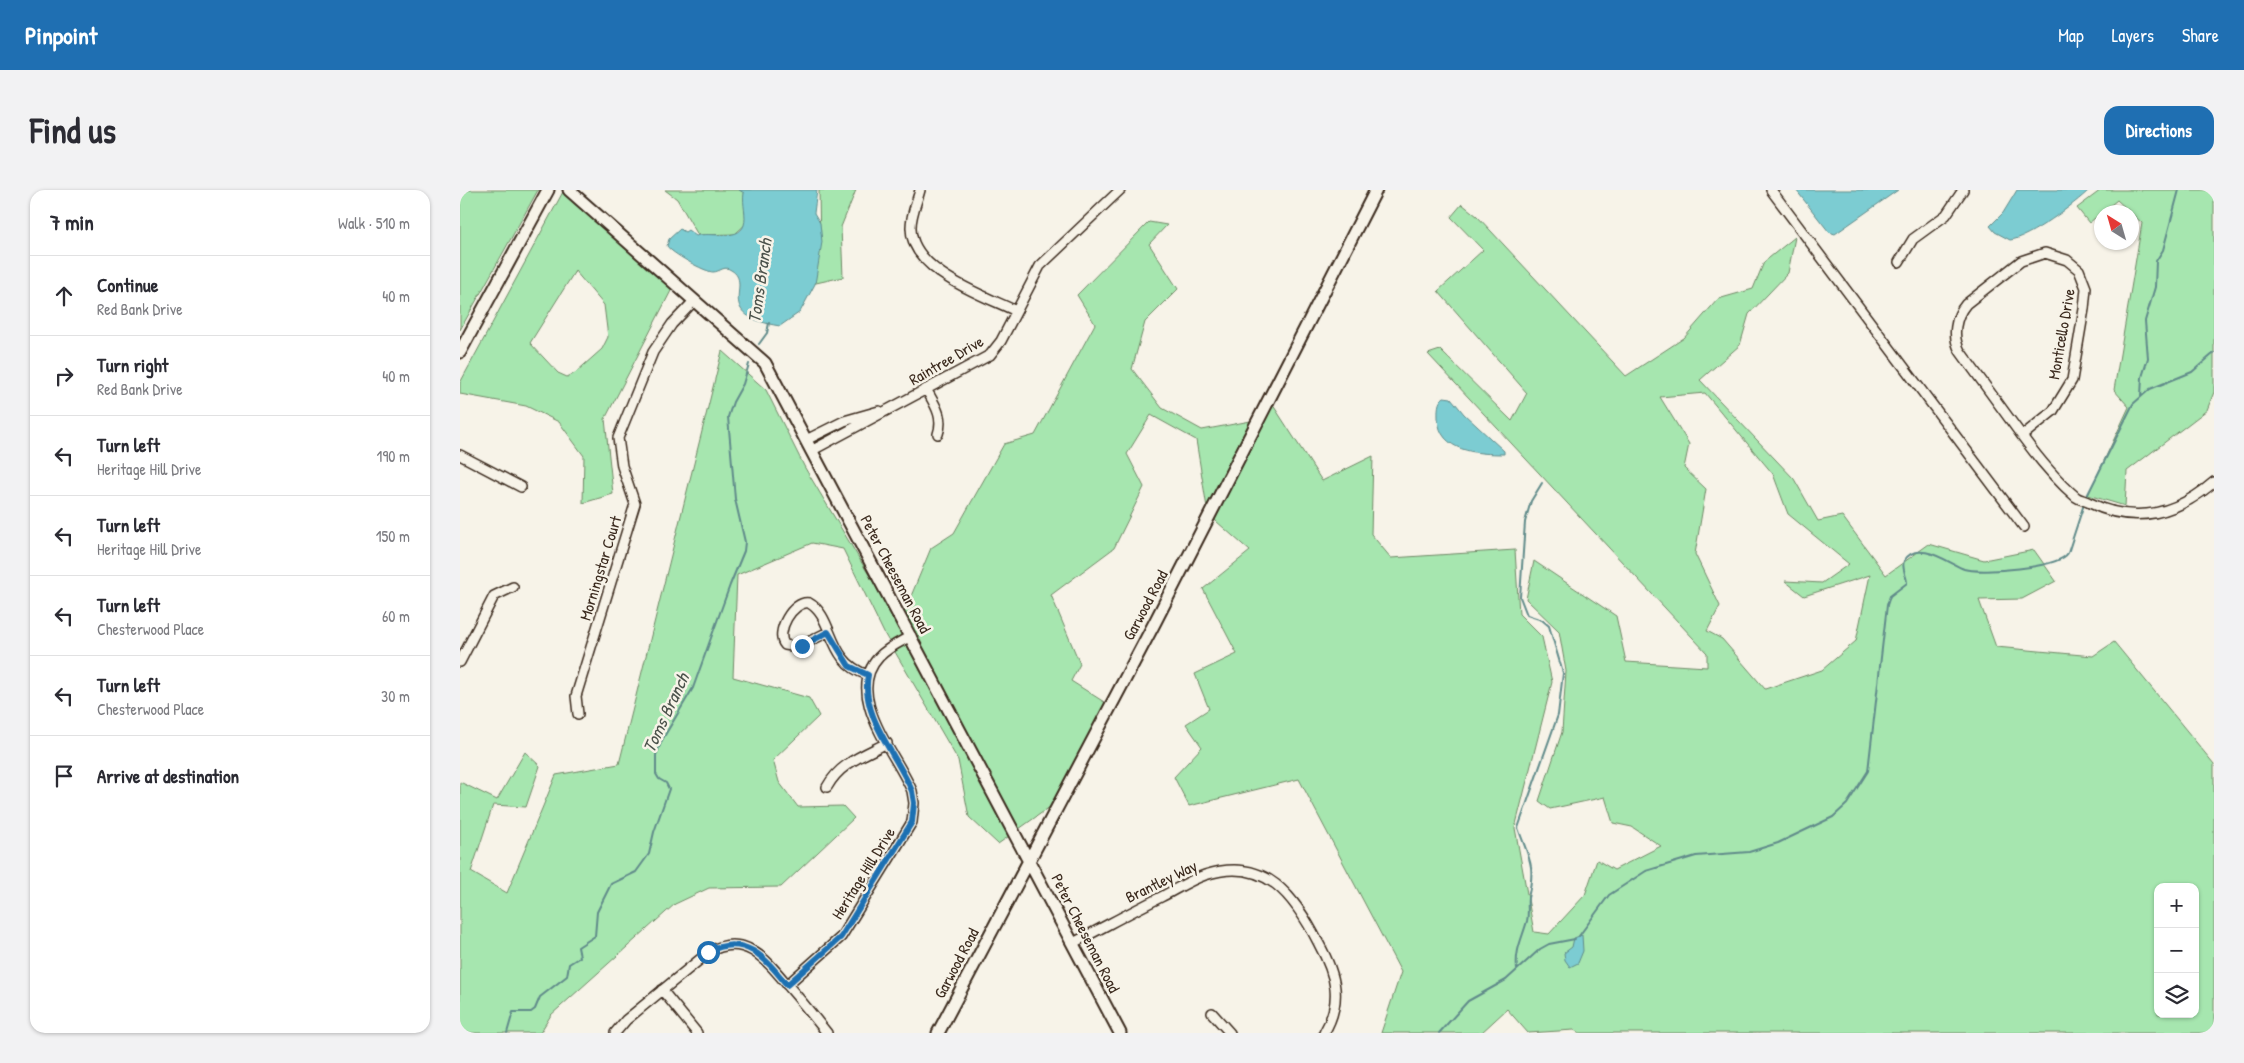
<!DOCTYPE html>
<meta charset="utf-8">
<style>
:root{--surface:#fff;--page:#f2f2f3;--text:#2b2b33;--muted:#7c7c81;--line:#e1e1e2;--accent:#1f6fb2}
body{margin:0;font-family:"Patrick Hand",sans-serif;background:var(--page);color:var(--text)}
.controls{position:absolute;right:15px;bottom:15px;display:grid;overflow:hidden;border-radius:10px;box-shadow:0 1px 4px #0004}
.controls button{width:45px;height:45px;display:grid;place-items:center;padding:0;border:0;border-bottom:1px solid var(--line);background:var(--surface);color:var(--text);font:25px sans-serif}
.compass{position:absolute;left:1634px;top:15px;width:45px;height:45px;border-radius:50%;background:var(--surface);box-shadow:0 1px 4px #0004;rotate:323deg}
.stop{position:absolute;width:15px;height:15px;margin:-11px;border:4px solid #1f6fb2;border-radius:50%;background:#fff}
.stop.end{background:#1f6fb2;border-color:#fff;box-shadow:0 1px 5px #0008}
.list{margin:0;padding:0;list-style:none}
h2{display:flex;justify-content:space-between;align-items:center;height:65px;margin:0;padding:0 20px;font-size:21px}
h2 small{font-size:16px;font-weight:400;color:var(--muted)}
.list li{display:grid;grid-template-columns:32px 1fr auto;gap:15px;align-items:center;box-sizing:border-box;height:80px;padding:0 20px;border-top:1px solid var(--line)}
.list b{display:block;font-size:19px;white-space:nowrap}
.list p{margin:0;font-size:16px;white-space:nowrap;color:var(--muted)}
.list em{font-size:16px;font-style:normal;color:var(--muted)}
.icon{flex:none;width:28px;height:28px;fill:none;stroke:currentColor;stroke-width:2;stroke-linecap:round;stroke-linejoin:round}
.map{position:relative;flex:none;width:1754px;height:843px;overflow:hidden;border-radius:15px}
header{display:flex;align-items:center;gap:30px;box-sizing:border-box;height:70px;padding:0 25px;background:var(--accent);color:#fff}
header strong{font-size:24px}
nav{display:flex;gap:28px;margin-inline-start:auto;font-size:18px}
.intro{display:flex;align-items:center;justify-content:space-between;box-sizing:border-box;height:120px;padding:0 30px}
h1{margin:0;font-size:35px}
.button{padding:12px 22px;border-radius:15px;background:var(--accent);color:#fff;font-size:18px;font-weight:700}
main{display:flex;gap:30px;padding:0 30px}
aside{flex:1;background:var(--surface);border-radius:15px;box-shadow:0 1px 4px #0004}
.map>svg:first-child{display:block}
.green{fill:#a6e6af;stroke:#708866;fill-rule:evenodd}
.water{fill:#7bccd2;stroke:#618b8a}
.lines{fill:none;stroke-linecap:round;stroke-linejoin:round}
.stream{stroke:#618b8a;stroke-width:2}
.minor-casing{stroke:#3b2a1e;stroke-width:12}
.tertiary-casing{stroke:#3b2a1e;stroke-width:15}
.minor{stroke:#f7f3e8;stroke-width:9}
.tertiary{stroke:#f7f3e8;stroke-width:11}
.route{stroke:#1f6fb2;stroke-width:6}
.labels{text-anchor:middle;stroke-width:5;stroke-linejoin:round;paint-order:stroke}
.street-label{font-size:16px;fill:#3b2a1e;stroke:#f7f3e8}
.water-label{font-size:18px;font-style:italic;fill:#4b524b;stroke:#f7f3e8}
</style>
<header>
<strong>Pinpoint</strong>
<nav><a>Map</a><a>Layers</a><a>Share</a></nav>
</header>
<div class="intro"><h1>Find us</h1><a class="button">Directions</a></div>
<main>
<aside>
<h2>7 min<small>Walk · 510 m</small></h2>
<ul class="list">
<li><svg class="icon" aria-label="ahead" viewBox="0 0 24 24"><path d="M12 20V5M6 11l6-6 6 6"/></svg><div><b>Continue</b><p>Red Bank Drive</p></div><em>40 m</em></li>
<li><svg class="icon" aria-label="right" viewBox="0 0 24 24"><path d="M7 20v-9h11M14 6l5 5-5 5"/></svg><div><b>Turn right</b><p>Red Bank Drive</p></div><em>40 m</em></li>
<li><svg class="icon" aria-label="left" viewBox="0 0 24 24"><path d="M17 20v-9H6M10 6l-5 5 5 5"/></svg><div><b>Turn left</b><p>Heritage Hill Drive</p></div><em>190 m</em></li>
<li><svg class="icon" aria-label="left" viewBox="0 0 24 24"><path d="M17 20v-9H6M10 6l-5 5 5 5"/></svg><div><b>Turn left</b><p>Heritage Hill Drive</p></div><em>150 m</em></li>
<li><svg class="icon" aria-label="left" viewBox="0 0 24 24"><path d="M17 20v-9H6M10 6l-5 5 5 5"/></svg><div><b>Turn left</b><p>Chesterwood Place</p></div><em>60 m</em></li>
<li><svg class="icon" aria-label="left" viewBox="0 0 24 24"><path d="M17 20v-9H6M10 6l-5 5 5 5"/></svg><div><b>Turn left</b><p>Chesterwood Place</p></div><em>30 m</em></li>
<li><svg class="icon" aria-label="arrive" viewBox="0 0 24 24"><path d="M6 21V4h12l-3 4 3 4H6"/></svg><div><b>Arrive at destination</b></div></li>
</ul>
</aside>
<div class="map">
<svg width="1754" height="843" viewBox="0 0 1754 843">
<rect width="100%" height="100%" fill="#f7f3e8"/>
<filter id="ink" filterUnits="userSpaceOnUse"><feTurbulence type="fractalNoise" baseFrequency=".02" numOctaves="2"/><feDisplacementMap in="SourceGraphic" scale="10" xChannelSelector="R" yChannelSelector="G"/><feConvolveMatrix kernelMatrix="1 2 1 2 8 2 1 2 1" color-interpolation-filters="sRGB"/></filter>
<g filter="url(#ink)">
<!-- green -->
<path class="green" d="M0 0H78L0 140Z
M104 0 215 93 145 229 153 304 123 313 124 266 99 232 66 216 0 204V193ZM115 81 144 115 148 147 142 159 115 183 107 187 98 183 70 153Z
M205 0H291L288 32 275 44 238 45 217 9Z
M359 0H396L381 37 383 87 347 95 360 59Z
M1641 0H1754V202L1747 220 1667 281 1665 316 1628 305 1669 217 1654 200 1682 33 1657 10 1629 33 1617 18Z
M1002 14 1017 26 1166 186 1224 148 1258 109 1293 99 1304 72 1335 47 1328 83 1289 124 1280 155 1240 190 1334 289 1358 331 1382 326 1426 385 1469 354 1524 370 1574 360 1596 391 1562 409 1519 410 1536 457 1633 466 1654 452 1754 574V843H1120L1114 840 1068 843 1047 819 1021 843H921L941 782 839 589 729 616 714 587 742 557 726 534 749 519 735 484 777 464 743 399 790 361 748 324 736 250 691 225 667 264 684 297 654 358 591 405 620 474 611 491 652 517 601 609 538 654 509 627 498 570 424 443 383 359 352 353 277 385 273 487 349 508 359 526 313 570 319 592 338 617 383 616 394 628 321 697 249 698 215 714 91 825 80 843H0V592L37 610 65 562 80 576 66 617 33 615 11 682 47 703 96 585 159 574 262 161 306 200 345 278 439 435 471 358 494 343 544 254 575 245 635 134 617 105 689 32 707 35 689 54 718 99 685 132 672 179 702 218 742 240 796 230 809 209 862 291 913 266 911 344 931 368 1055 360 1059 424 1082 447 1092 492 1055 638 1074 742 1089 744 1125 705 1137 670 1154 680 1201 656 1172 637 1153 633 1145 607 1090 619 1079 611 1102 542 1106 481 1099 441 1066 409 1074 371 1156 426 1166 472 1247 477V463L968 164 980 160 1052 231 1067 203 978 101 1023 60 991 27ZM1245 203 1313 284 1328 324 1389 374 1362 393 1325 391 1344 406 1410 385 1396 451 1362 480 1305 499 1262 449 1247 441 1260 416 1235 364 1246 299 1224 278 1229 254 1200 207ZM1698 697H1735V824H1698Z"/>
<!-- water -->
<path class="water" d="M279 0H357L354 23 360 33 362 52 355 94 340 122 320 136C250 125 295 94 271 80 264 75 260 82 253 82 245 82 211 63 207 56L209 49 220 39 225 42 228 40 236 46C249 41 278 52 284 35 287 26 282 14 284 3Z
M1336 0H1438L1375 44 1369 42Z
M1557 0H1629C1616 13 1568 49 1550 50L1535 42 1530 36 1543 23Z
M984 207 991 208 1004 224 1044 261V264C1018 264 979 262 978 228 978 220 977 212 984 207Z
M1122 745 1123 761 1118 773 1110 777 1105 770 1104 763 1112 757 1114 748Z"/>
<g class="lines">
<!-- stream -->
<path class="stream" d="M299 154 307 143 309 133
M1681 206 1682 187 1688 168 1685 131 1695 97 1696 71 1703 60 1719 0
M1626 308 1673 214 1690 199 1732 182 1754 163
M1119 746 1149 705 1186 681 1236 666 1289 662 1318 653 1373 627 1387 614 1408 581 1427 415 1430 406 1447 393C1447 386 1441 378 1444 371 1457 348 1490 374 1504 379 1521 384 1599 378 1608 363L1624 314
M1057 779C1055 760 1062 749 1067 731 1069 723 1067 716 1068 708 1076 674 1069 669 1058 638L1098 525 1103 483 1089 436 1082 430 1067 425 1060 407 1065 332 1071 311 1082 293
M47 843 53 822H71L75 819 80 807 107 786 109 774 120 767 118 757 135 746 137 722 151 694 176 682 189 664 194 642 209 599 206 593 199 589 196 584V565L202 550 233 498 270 395 284 361 285 352 275 309 268 227 273 212 283 194 289 174
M979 843 1008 811 1046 790 1080 759 1089 754 1115 749"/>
<!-- minor casing -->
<g class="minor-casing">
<path id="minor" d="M460 0C457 12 451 24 451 37 450 81 523 105 556 121
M1311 0 1564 337
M1585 63 1607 70 1619 80 1626 98 1624 119 1612 190 1593 221 1562 246 1500 161C1492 146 1495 127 1506 114L1561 71Z
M1439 72 1453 49 1486 25 1503 0
M466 199C475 215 484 227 478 244
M1562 246C1578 268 1595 289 1616 307 1620 310 1625 310 1630 313 1675 335 1717 324 1754 292
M346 250 384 231 419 221
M351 261 530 165 541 151 580 76 660 0
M0 265 61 297
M368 442 338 457 325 455C314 443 333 410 349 413 375 427 366 472 408 485
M0 472 34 406 53 397
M118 524 116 506 175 314 162 276 158 248 193 162 212 134 234 111
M367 597C380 573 404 565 427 553
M613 753C642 738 671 722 701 707 715 700 730 690 745 685 806 665 835 707 859 754 876 785 883 811 864 843
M327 795 381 747 452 632 454 613 452 601C436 563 383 505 419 467 427 458 440 452 451 446
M202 800 237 843
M752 823 770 843
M155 843 166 830 249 762C286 741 308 772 330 798 343 813 355 828 367 843"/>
</g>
<!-- tertiary casing -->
<g class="tertiary-casing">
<path id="tertiary" d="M109 0 305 173 660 843
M0 162 88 0
M478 843 694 434 916 0"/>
</g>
<!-- minor -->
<use href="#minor" class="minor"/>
<!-- tertiary -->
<use href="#tertiary" class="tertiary"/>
</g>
</g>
<g class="lines" filter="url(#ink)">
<!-- route -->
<path class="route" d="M248 762C285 742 306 769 327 795L381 747 452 632 454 613 452 601C437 565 400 525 408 485L389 476 368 442 342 456"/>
</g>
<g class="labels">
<!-- street labels -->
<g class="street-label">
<text transform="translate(1601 144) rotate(-80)" y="6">Monticello Drive</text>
<text transform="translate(486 170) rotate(-30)" y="6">Raintree Drive</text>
<text transform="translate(140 378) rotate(-73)" y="6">Morningstar Court</text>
<text transform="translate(436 384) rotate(62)" y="6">Peter Cheeseman Road</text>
<text transform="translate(685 415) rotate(-62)" y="6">Garwood Road</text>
<text transform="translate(403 683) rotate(-58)" y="6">Heritage Hill Drive</text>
<text transform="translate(701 691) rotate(-26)" y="6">Brantley Way</text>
<text transform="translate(626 743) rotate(63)" y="6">Peter Cheeseman Road</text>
<text transform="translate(496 773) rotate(-62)" y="6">Garwood Road</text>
</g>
<!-- water labels -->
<g class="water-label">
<text transform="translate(300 91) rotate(-82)" y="6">Toms Branch</text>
<text transform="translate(206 523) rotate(-65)" y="6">Toms Branch</text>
</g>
</g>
</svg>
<div class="controls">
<button>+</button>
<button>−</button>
<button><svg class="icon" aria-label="layers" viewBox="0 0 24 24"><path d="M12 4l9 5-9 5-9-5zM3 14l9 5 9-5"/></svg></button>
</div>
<svg class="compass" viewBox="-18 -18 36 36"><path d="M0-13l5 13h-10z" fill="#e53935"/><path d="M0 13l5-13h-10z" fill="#7c7c81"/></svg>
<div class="stop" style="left:248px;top:762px"></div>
<div class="stop end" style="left:342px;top:456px"></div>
</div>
</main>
